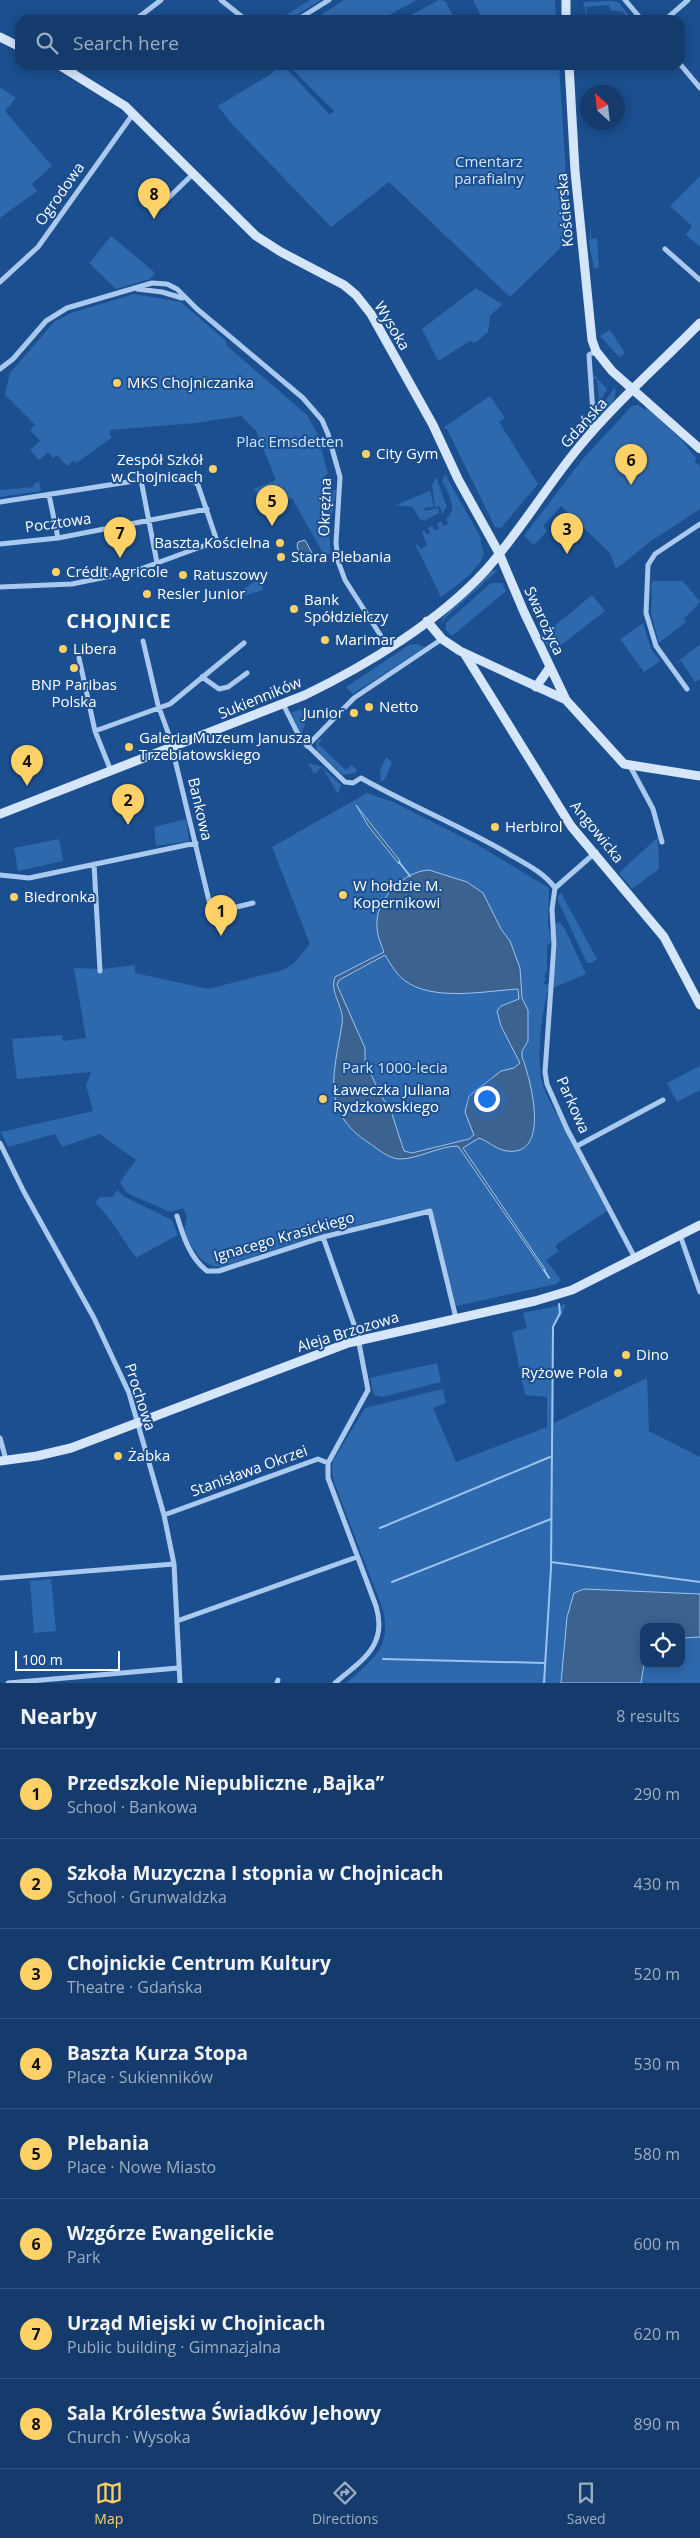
<!DOCTYPE html>
<meta charset="utf-8">
<style>
:root{--surface:#143b6b;--page:#214673;--text:#f1f3f6;--muted:#9dadc1;--line:#33557e;--accent:#ffd166}
body{margin:0;font-family:"Open Sans",sans-serif;background:var(--page);color:var(--text)}
.controls{position:absolute;right:15px;bottom:15px;display:grid;overflow:hidden;border-radius:10px;box-shadow:0 2px 12px #0003}
.controls button{width:45px;height:45px;display:grid;place-items:center;padding:0;border:0;border-bottom:1px solid var(--line);background:var(--surface);color:var(--text);font:25px sans-serif}
.compass{position:absolute;left:580px;top:85px;width:45px;height:45px;border-radius:50%;background:var(--surface);box-shadow:0 2px 12px #0003;rotate:333deg}
.scale{position:absolute;left:15px;bottom:12px;width:105px;box-sizing:border-box;padding-left:5px;border:2px solid #fff;border-top:0;font-size:14px;line-height:18px;white-space:nowrap;color:#fff;-webkit-text-stroke:4px #1b4f8f;paint-order:stroke}
.you{position:absolute;left:486px;top:1098px;width:18px;height:18px;margin:-12px;border:4px solid #fff;border-radius:50%;background:#1a73e8;box-shadow:0 0 0 8px #1a73e833}
.badge{display:grid;place-items:center;width:32px;height:32px;border-radius:50%;background:var(--accent);color:#111;font-size:16px;font-weight:700}
.pin{position:absolute;translate:-50% -41px;filter:drop-shadow(0 1px 2px #0008)}
.pin::after{content:'';position:absolute;top:26px;width:18px;height:15px;background:inherit;clip-path:polygon(0 0,100% 0,50% 100%)}
.list{margin:0;padding:0;list-style:none}
h2{display:flex;justify-content:space-between;align-items:center;height:65px;margin:0;padding:0 20px;font-size:21px}
h2 small{font-size:16px;font-weight:400;color:var(--muted)}
.list li{display:grid;grid-template-columns:32px 1fr auto;gap:15px;align-items:center;box-sizing:border-box;height:90px;padding:0 20px;border-top:1px solid var(--line)}
.list b{display:block;font-size:19px;white-space:nowrap}
.list p{margin:0;font-size:16px;white-space:nowrap;color:var(--muted)}
.list em{font-size:16px;font-style:normal;color:var(--muted)}
.icon{flex:none;width:28px;height:28px;fill:none;stroke:currentColor;stroke-width:2;stroke-linecap:round;stroke-linejoin:round}
.map{position:relative;flex:none;width:700px;height:1683px;overflow:hidden}
.search{position:absolute;background:var(--surface);box-shadow:0 2px 12px #0003;left:15px;right:15px;top:15px;height:55px;display:flex;align-items:center;gap:12px;box-sizing:border-box;padding:0 18px;border-radius:15px;color:var(--muted);font-size:19px}
.sheet{height:785px;background:var(--surface)}
nav{display:flex;justify-content:space-around;align-items:center;box-sizing:border-box;height:70px;border-top:1px solid var(--line);background:var(--surface);font-size:14px;color:var(--muted)}
nav a{display:grid;justify-items:center;gap:2px}
nav .on{color:var(--accent)}
.map>svg:first-child{display:block}
.green{fill:#2e69ad;fill-rule:evenodd}
.water{fill:#3c6290;stroke:#9cc4f0;fill-rule:evenodd}
.lines{fill:none;stroke-linecap:round;stroke-linejoin:round}
.stream{stroke:#9cc4f0;stroke-width:2}
.street{stroke:#a9c9ee;stroke-width:5}
.secondary{stroke:#d6e6fa;stroke-width:9}
.poi-dot{fill:#ffd166;stroke:#1b4f8f;stroke-width:2}
.labels{text-anchor:middle;stroke-width:4;stroke-linejoin:round;paint-order:stroke}
.park-label{font-size:15px;fill:#cfe3fa;stroke:#1b4f8f}
.street-label{font-size:15px;fill:#fff;stroke:#1b4f8f}
.poi-label{font-size:15px;fill:#fff;stroke:#1b4f8f;text-anchor:start}
.district-label{font-size:20px;font-weight:bold;letter-spacing:1px;fill:#fff;stroke:#1b4f8f}
</style>
<div class="map">
<svg width="700" height="1683" viewBox="0 0 700 1683">
<rect width="100%" height="100%" fill="#1b4f8f"/>
<!-- green -->
<path class="green" d="M310 0H321L289 20H278Z
M344 0H417L380 20H313Z
M439 0 445 1 454 17 453 20H402Z
M473 0H555L556 20H483Z
M613 1 619 3 633 20H630L623 12 611 10 609 5 586 7 587 17 583 2Z
M271 65H283L330 115 334 111 288 65H559L570 239 510 297 389 182 331 227 231 123 218 106 274 72Z
M0 87 16 98 5 111 52 166 32 184 37 191 0 218Z
M700 176V247L686 235 692 226 670 206Z
M591 227V239L597 238 599 268H594L589 243Z
M111 236 153 271 155 273 150 279 116 289 89 263Z
M476 288 502 304 490 316 488 332 475 343 470 341 438 361 422 329Z
M134 294 181 302 226 341 227 346 307 415 317 433 328 473 323 478 331 491 336 490 329 532 331 554 324 555 292 498 267 512 254 489 276 480 256 431 241 416 196 423 110 430V435L113 437 76 463 74 460 67 466 57 455 53 458 48 452 39 460 30 450 40 441 30 430 35 425 5 395 10 373 54 322 71 313Z
M610 330 625 353 619 357 600 336Z
M593 374 607 389 595 409 594 402H599L597 379H592Z
M615 387C618 401 605 416 594 421L595 415Z
M490 396 505 418 499 422 538 484 501 528 495 527 447 429 443 428Z
M638 405 645 410 647 407 680 438 696 458 695 462 700 466V509L651 541 616 569 610 553 561 506 543 526 547 531 534 545 524 536 581 461 632 406Z
M445 474 481 538C479 545 486 551 483 557 475 573 455 587 441 597L414 542 421 549 427 545 422 532 424 530 426 534 430 533 428 528 432 526 434 530 439 529 437 524 441 521 444 526 448 524 446 519C459 508 448 494 442 481Z
M436 477 447 507 442 514 440 506 435 507 432 485Z
M39 481 41 491 0 497V490L34 487V484Z
M430 491 434 507 424 508 425 511 438 508 439 513 423 521 419 518 413 507 396 505Z
M498 570 445 618 440 626 444 616 492 571Z
M257 580 262 583 263 590 223 602Z
M652 581H683L700 602 684 619 686 622 659 643 651 614Z
M491 583H502L506 591 452 636 446 630V623Z
M592 595 605 611 551 653 545 642 547 632Z
M643 623 651 649 660 661 644 672 620 639Z
M417 644 425 647 353 694 346 687 409 645Z
M700 644V679L695 682 681 661 675 664Z
M301 709 305 725 301 735 291 713Z
M320 738 322 740 318 744 346 770 351 765 357 770 355 773 343 775 317 751 316 743Z
M386 757 392 762 385 779 381 782 380 770Z
M308 763 322 767 341 785 338 794 322 767 314 774Z
M367 793 393 802 478 845 549 888 548 926 552 941 547 946V970L544 977 547 979 543 983 546 985 550 983C542 1007 537 1051 541 1077 543 1090 550 1101 556 1113L560 1114 570 1141 607 1211 557 1244 556 1247 559 1251 546 1260 561 1280 556 1284 456 1306 432 1211 425 1209 324 1233 221 1267C201 1267 193 1248 184 1233L187 1216 183 1208 170 1212 131 1195 125 1191 120 1182 136 1160 100 1134 62 1147 55 1134 8 1147 1 1132 93 1111 86 1085 91 1072 17 1079 12 1039 62 1035 63 1041 86 1038 74 968 103 969 135 965V973L208 989 283 970 293 964 310 944 272 847Z
M186 819 189 841 156 846 154 827Z
M658 837 659 869 632 889 619 873Z
M59 839 63 861 18 871 14 848Z
M561 893 597 959 591 963H587L558 901V896Z
M559 922 564 927 586 974 553 988 557 947 554 924Z
M700 1066V1090L677 1102 667 1083Z
M117 1190 123 1196 172 1220 178 1235 136 1258 109 1218 95 1202 101 1197H113Z
M566 1304 562 1315 554 1325V1423L647 1378 649 1431 700 1457V1683H346C372 1660 392 1648 383 1610L334 1482 332 1470 333 1461 365 1408 443 1389 446 1403 433 1408 456 1462 547 1427V1397L525 1395 512 1332 527 1328 523 1313ZM644 1627H681V1664H644Z
M437 1363 441 1382 382 1397 374 1395 370 1378Z
M51 1579 56 1631 34 1633 30 1581Z"/>
<!-- water -->
<path class="water" d="M305 540 312 553 301 558 297 546 298 542Z
M356 805 400 861 399 864 369 827Z
M429 870 467 882 483 893 501 929 510 941 520 968 522 998 528 1010V1041L522 1051V1057C530 1077 552 1157 507 1151 497 1150 488 1141 479 1138L463 1148 545 1269V1272L458 1146C439 1146 418 1159 400 1159 389 1159 378 1149 369 1143 320 1111 334 1074 342 1024 345 1007 329 993 335 977L384 952C380 942 376 932 377 921 378 897 405 871 429 870ZM385 955C391 964 395 973 404 980 432 1002 485 991 518 989L519 999 501 1006 497 1011 501 1026 520 1063 514 1068 501 1071 469 1096 465 1112 474 1135 469 1139 412 1153 404 1151 391 1111 380 1094 365 1061V1048L337 985 339 980Z
M584 1589 700 1594V1637L681 1638V1627H644V1664L641 1683H561L567 1617 574 1593Z"/>
<g class="lines">
<!-- stream -->
<path class="stream" d="M399 862 410 876
M544 1270 549 1278
M380 1528 550 1457
M551 1562 700 1582
M392 1582 551 1519
M383 1659 545 1663
M544 1683 551 1568 553 1327 560 1313 559 1304"/>
<!-- street -->
<path class="street" d="M221 0 246 20
M625 0 642 20
M135 20 161 0
M297 20 329 0
M665 20 688 0
M680 64 700 88
M72 72 77 65
M156 210 193 174
M665 249 700 280
M0 282 38 247 133 114
M137 289 162 292 182 298
M0 369 13 359 46 321 67 308 152 283 167 284 177 289 197 309 303 398 322 420 328 434 340 477 336 543 338 561 345 580 388 647
M594 430 591 427 593 413 589 355 596 351
M141 480 157 563
M49 495 58 538
M0 502 141 480 191 478 198 485 217 541 135 571 72 584 0 587
M0 544 58 538 207 509
M143 641 158 705 169 735 212 913 253 903
M79 658 95 731 111 771
M202 677 219 689 228 687 247 673
M687 689 656 646 646 613 648 565 655 554 700 524
M283 704 300 738 345 782 353 783 361 778C407 804 456 824 502 850 520 861 543 871 555 888
M95 731 170 704 244 643
M307 746 354 698 442 639
M630 766 653 809 662 842
M596 852 555 888 552 909 554 945 545 1072 547 1084 567 1129 635 1258
M94 864 100 971
M0 875 29 878 196 843
M0 1143 24 1192 94 1318 129 1393 164 1515 174 1564 180 1683
M577 1146 663 1100
M177 1216C183 1236 190 1258 207 1271H219L323 1237 430 1211 456 1318
M680 1235 700 1292
M323 1237 357 1333 368 1390 328 1463V1478L376 1606C388 1646 362 1660 335 1683
M0 1438 6 1460
M164 1515 318 1459 328 1463
M0 1578 174 1564
M177 1621 357 1557
M8 1683 178 1668
M277 1683 278 1680"/>
<!-- secondary -->
<path class="secondary" d="M566 0V20
M0 37 20 47
M59 65 125 106 256 236 281 252 344 285 356 295 371 314 433 425 458 479 499 553 524 612 566 700
M569 65 575 171 592 340 596 351 612 371 700 449
M427 621 442 639 460 651 566 700 624 764 700 776
M464 653 571 826 664 937 700 1005
M536 687 550 667
M0 814 305 695C367 665 438 622 485 571 519 533 546 487 579 447 615 403 660 364 700 323
M0 1461 37 1456 71 1448 348 1343 535 1301 572 1290 700 1225"/>
</g>
<!-- markers -->
<g class="poi-dot">
<circle cx="117" cy="383" r="5"/>
<circle cx="366" cy="454" r="5"/>
<circle cx="213" cy="469" r="5"/>
<circle cx="280" cy="543" r="5"/>
<circle cx="281" cy="557" r="5"/>
<circle cx="56" cy="572" r="5"/>
<circle cx="183" cy="575" r="5"/>
<circle cx="147" cy="594" r="5"/>
<circle cx="294" cy="609" r="5"/>
<circle cx="325" cy="640" r="5"/>
<circle cx="63" cy="649" r="5"/>
<circle cx="74" cy="668" r="5"/>
<circle cx="369" cy="707" r="5"/>
<circle cx="354" cy="713" r="5"/>
<circle cx="129" cy="747" r="5"/>
<circle cx="495" cy="827" r="5"/>
<circle cx="343" cy="895" r="5"/>
<circle cx="14" cy="897" r="5"/>
<circle cx="323" cy="1099" r="5"/>
<circle cx="626" cy="1355" r="5"/>
<circle cx="618" cy="1373" r="5"/>
<circle cx="118" cy="1456" r="5"/>
</g>
<g class="labels">
<!-- park labels -->
<g class="park-label">
<text x="489" y="167">Cmentarz<tspan x="489" dy="17">parafialny</tspan></text>
<text x="290" y="447">Plac Emsdetten</text>
<text x="395" y="1073">Park 1000-lecia</text>
</g>
<!-- street labels -->
<g class="street-label">
<text transform="translate(60 194) rotate(-55)" y="5">Ogrodowa</text>
<text transform="translate(565 210) rotate(-95)" y="5">Kościerska</text>
<text transform="translate(392 326) rotate(59)" y="5">Wysoka</text>
<text transform="translate(584 423) rotate(-48)" y="5">Gdańska</text>
<text transform="translate(325 507) rotate(-88)" y="5">Okrężna</text>
<text transform="translate(58 523) rotate(-8)" y="5">Pocztowa</text>
<text transform="translate(544 621) rotate(65)" y="5">Swarożyca</text>
<text transform="translate(260 698) rotate(-22)" y="5">Sukienników</text>
<text transform="translate(200 809) rotate(77)" y="5">Bankowa</text>
<text transform="translate(597 832) rotate(51)" y="5">Angowicka</text>
<text transform="translate(573 1105) rotate(66)" y="5">Parkowa</text>
<text transform="translate(284 1237) rotate(-16)" y="5">Ignacego Krasickiego</text>
<text transform="translate(348 1332) rotate(-17)" y="5">Aleja Brzozowa</text>
<text transform="translate(140 1397) rotate(72)" y="5">Prochowa</text>
<text transform="translate(249 1471) rotate(-20)" y="5">Stanisława Okrzei</text>
</g>
<!-- poi labels -->
<g class="poi-label">
<text x="127" y="388">MKS Chojniczanka</text>
<text x="376" y="459">City Gym</text>
<text x="203" y="465" text-anchor="end">Zespół Szkół<tspan x="203" dy="17">w Chojnicach</tspan></text>
<text x="270" y="548" text-anchor="end">Baszta Kościelna</text>
<text x="291" y="562">Stara Plebania</text>
<text x="66" y="577">Crédit Agricole</text>
<text x="193" y="580">Ratuszowy</text>
<text x="157" y="599">Resler Junior</text>
<text x="304" y="605">Bank<tspan x="304" dy="17">Spółdzielczy</tspan></text>
<text x="335" y="645">Marimar</text>
<text x="73" y="654">Libera</text>
<text x="74" y="690" text-anchor="middle">BNP Paribas<tspan x="74" dy="17">Polska</tspan></text>
<text x="379" y="712">Netto</text>
<text x="344" y="718" text-anchor="end">Junior</text>
<text x="139" y="743">Galeria Muzeum Janusza<tspan x="139" dy="17">Trzebiatowskiego</tspan></text>
<text x="505" y="832">Herbirol</text>
<text x="353" y="891">W hołdzie M.<tspan x="353" dy="17">Kopernikowi</tspan></text>
<text x="24" y="902">Biedronka</text>
<text x="333" y="1095">Ławeczka Juliana<tspan x="333" dy="17">Rydzkowskiego</tspan></text>
<text x="636" y="1360">Dino</text>
<text x="608" y="1378" text-anchor="end">Ryżowe Pola</text>
<text x="128" y="1461">Żabka</text>
</g>
<!-- district labels -->
<g class="district-label">
<text x="119" y="628">CHOJNICE</text>
</g>
</g>
</svg>
<div class="controls">
<button><svg class="icon" aria-label="locate" viewBox="0 0 24 24"><circle cx="12" cy="12" r="6"/><path d="M12 2v4M12 18v4M2 12h4M18 12h4"/></svg></button>
</div>
<svg class="compass" viewBox="-18 -18 36 36"><path d="M0-13l5 13h-10z" fill="#e53935"/><path d="M0 13l5-13h-10z" fill="#9dadc1"/></svg>
<div class="scale">100 m</div>
<div class="you"></div>
<div class="pin badge" style="left:221px;top:936px">1</div>
<div class="pin badge" style="left:128px;top:825px">2</div>
<div class="pin badge" style="left:567px;top:554px">3</div>
<div class="pin badge" style="left:27px;top:786px">4</div>
<div class="pin badge" style="left:272px;top:526px">5</div>
<div class="pin badge" style="left:631px;top:485px">6</div>
<div class="pin badge" style="left:120px;top:558px">7</div>
<div class="pin badge" style="left:154px;top:219px">8</div>
<div class="search"><svg class="icon" aria-label="search" viewBox="0 0 24 24"><circle cx="10" cy="10" r="6"/><path d="M15 15l6 6"/></svg>Search here</div>
</div>
<section class="sheet">
<h2>Nearby<small>8 results</small></h2>
<ul class="list">
<li><span class="badge">1</span><div><b>Przedszkole Niepubliczne „Bajka”</b><p>School · Bankowa</p></div><em>290 m</em></li>
<li><span class="badge">2</span><div><b>Szkoła Muzyczna I stopnia w Chojnicach</b><p>School · Grunwaldzka</p></div><em>430 m</em></li>
<li><span class="badge">3</span><div><b>Chojnickie Centrum Kultury</b><p>Theatre · Gdańska</p></div><em>520 m</em></li>
<li><span class="badge">4</span><div><b>Baszta Kurza Stopa</b><p>Place · Sukienników</p></div><em>530 m</em></li>
<li><span class="badge">5</span><div><b>Plebania</b><p>Place · Nowe Miasto</p></div><em>580 m</em></li>
<li><span class="badge">6</span><div><b>Wzgórze Ewangelickie</b><p>Park</p></div><em>600 m</em></li>
<li><span class="badge">7</span><div><b>Urząd Miejski w Chojnicach</b><p>Public building · Gimnazjalna</p></div><em>620 m</em></li>
<li><span class="badge">8</span><div><b>Sala Królestwa Świadków Jehowy</b><p>Church · Wysoka</p></div><em>890 m</em></li>
</ul>
</section>
<nav>
<a class="on"><svg class="icon" aria-label="map" viewBox="0 0 24 24"><path d="M3 6l6-2 6 2 6-2v14l-6 2-6-2-6 2zM9 4v14M15 6v14"/></svg>Map</a>
<a><svg class="icon" aria-label="directions" viewBox="0 0 24 24"><path d="M12 3l9 9-9 9-9-9zM9 14v-3h6M13 9l2 2-2 2"/></svg>Directions</a>
<a><svg class="icon" aria-label="saved" viewBox="0 0 24 24"><path d="M7 4h10v16l-5-4-5 4z"/></svg>Saved</a>
</nav>
